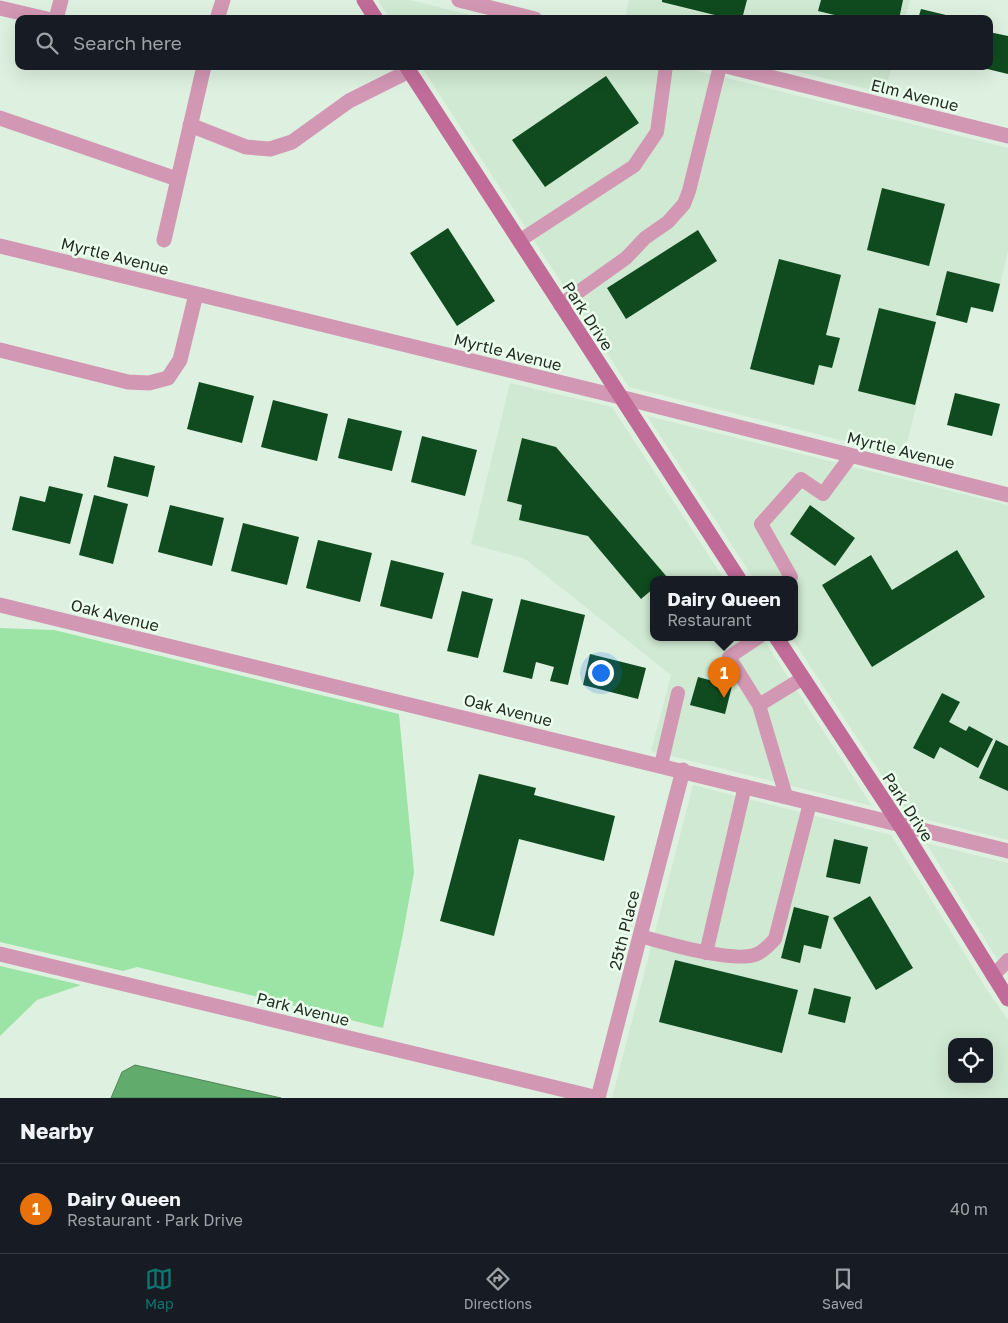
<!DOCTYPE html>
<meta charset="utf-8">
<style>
:root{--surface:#171b24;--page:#242831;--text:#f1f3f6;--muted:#9ea1a6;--line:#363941;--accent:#0f766e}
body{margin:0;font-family:"Golos Text",sans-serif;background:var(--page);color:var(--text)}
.controls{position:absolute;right:15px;bottom:15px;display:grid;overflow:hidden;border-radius:10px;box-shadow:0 5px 20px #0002}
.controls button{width:45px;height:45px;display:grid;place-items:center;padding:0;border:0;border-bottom:1px solid var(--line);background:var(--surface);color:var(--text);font:25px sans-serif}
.you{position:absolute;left:600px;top:672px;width:18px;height:18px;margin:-12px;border:4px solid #fff;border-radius:50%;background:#1a73e8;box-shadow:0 0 0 8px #1a73e833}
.badge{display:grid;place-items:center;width:32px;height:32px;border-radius:50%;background:var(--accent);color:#fff;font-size:16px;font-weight:700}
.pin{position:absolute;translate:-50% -41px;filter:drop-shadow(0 1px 2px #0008)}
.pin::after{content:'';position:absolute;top:26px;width:18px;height:15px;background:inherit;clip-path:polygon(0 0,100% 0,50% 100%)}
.popup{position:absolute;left:650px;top:576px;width:148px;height:65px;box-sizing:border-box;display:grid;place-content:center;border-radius:10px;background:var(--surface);filter:drop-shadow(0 1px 4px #0005);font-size:16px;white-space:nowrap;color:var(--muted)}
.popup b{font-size:19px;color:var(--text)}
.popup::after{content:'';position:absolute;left:50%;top:100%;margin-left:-10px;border:10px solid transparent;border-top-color:var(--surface)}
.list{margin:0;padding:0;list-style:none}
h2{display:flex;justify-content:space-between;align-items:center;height:65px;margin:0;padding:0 20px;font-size:21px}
h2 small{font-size:16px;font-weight:400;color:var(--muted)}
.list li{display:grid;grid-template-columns:32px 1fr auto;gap:15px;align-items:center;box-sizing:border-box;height:90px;padding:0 20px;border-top:1px solid var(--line)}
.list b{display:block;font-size:19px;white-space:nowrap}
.list p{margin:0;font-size:16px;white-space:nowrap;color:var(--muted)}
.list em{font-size:16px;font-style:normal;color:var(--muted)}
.icon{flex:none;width:28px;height:28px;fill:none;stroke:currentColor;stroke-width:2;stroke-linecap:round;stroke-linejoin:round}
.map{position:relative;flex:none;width:1008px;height:1098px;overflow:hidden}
.search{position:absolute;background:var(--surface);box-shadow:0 5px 20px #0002;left:15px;right:15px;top:15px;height:55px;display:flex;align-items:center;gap:12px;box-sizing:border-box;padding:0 18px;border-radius:10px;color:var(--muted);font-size:19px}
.sheet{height:155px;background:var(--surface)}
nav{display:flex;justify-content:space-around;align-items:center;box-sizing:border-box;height:70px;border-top:1px solid var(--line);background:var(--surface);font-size:14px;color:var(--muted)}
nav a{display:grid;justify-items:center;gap:2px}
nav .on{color:var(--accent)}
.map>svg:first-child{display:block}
.built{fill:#d0e9d2;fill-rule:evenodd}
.green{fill:#9be4a5}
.water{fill:#61ab6d;stroke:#4f8557}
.building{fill:#0f4b1f}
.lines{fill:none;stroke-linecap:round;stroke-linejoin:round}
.lane{stroke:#d297b3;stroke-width:14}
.street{stroke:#d297b3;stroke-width:15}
.secondary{stroke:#c16b98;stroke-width:15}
.labels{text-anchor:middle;stroke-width:5;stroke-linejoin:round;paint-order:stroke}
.street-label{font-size:16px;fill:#252c25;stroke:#ebffed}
</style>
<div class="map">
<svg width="1008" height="1098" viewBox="0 0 1008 1098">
<rect width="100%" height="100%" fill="#def1e0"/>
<!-- built -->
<path class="built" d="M378 0H410L486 19H390Z
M629 0H910L905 19H625Z
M421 66H678L1008 148V250L995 308 942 297 904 456 629 387Z
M775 66H892L884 93Z
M510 383 612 407 724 579H654V637H762L872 806 651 751 671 675 525 559 471 544Z
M647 416 1008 505V840L908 815 791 637H794V579H754Z
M693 785 891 835 989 993 1008 1020V1098H612ZM952 1042H989V1079H952Z
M926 843 1008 863V977Z"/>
<!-- green -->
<path class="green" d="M0 628 54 630 399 714 414 872 402 939 383 1028 137 967 123 971 0 942Z
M0 966 81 985 37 1000 0 1036Z"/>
<!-- water -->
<path class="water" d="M135 1065 281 1098H111L122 1072Z"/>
<!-- building -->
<path class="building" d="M662 0H747L742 19H731L662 2Z
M821 0H903L899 19H851L818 11Z
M921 9 950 16V19H918Z
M989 32 1008 36V74L979 67 989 66Z
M606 76 639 123 545 187 512 140Z
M882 188 945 204 929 266 867 250Z
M448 228 495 301 457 326 410 253Z
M698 230 717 261 626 319 607 288Z
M779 259 841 275 826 335 840 338 832 368 819 365 814 385 750 369Z
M947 271 1000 284 993 312 971 307 967 323 936 315Z
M879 308 936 322 915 405 858 391Z
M199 382 254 396 242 443 187 429Z
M955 393 1000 404 992 436 947 425Z
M273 400 328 414 317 461 261 447Z
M348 418 402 431 392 471 338 458Z
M422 436 477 450 465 496 411 482Z
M522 438 556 447 667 577 664 579H654V588L641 599 588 536 519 520 522 505 507 501Z
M114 456 155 466 148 497 107 487Z
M49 486 83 494 70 544 12 530 20 496 45 502Z
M94 495 128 504 113 564 79 555Z
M170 505 224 518 212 566 158 552Z
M810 505 855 538 835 566 790 534Z
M243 523 299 537 287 585 231 571Z
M318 540 372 553 360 602 306 588Z
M957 550 985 597 872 667 822 585 871 555 892 590Z
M391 560 444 573 432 619 380 606Z
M462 591 493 599 478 658 447 651Z
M521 599 585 615 568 685 550 681 554 667 536 662 532 679 503 672Z
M590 654 646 668 638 699 583 685Z
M698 677 732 686 725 714 690 705Z
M942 693 960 702 949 722 966 731 969 726 993 739 978 768 940 747 934 759 913 748Z
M996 740 1008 746V791L979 778Z
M479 774 536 788 534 795 615 816 604 861 519 839 494 936 440 921Z
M834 839 868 847 860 884 826 877Z
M870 896 913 968 876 990 833 918Z
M794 907 829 916 821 949 804 945 800 963 781 958Z
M675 960 798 990 782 1053 659 1022Z
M814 988 851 997 845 1023 808 1014Z"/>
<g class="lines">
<!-- lane -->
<path class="lane" d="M519 241 634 166 657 132 666 66
M560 305 626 258 645 238 668 222 684 204 689 191 720 66
M788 579 791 577 761 524 801 479 823 494 851 456
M759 637 729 657 759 705 803 678
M759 705 786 796
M661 765 678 693
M640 936C665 943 734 964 757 954 764 951 770 944 775 939L810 803
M706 953 745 786
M993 976 1008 960"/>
<!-- street -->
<path class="street" d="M459 0 535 19
M0 8 47 19
M56 19 61 0
M217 19 223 0
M726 66 1008 136
M0 118 177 179
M190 125 246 147 270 149 292 142 349 101 409 71
M164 240 204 66
M0 246 620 397 1008 495
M0 350 128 382 149 383 168 378 180 360 196 294
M0 605 1008 851
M0 954 598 1098
M598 1098 683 770"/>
<!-- secondary -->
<path class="secondary" d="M364 0 376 19
M406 66 739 579
M776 637 900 825 1008 999"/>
</g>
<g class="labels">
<!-- street labels -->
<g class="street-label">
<text transform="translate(915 95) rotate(14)" y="6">Elm Avenue</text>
<text transform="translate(115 256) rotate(14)" y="6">Myrtle Avenue</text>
<text transform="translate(588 316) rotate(57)" y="6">Park Drive</text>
<text transform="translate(508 352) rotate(14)" y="6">Myrtle Avenue</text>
<text transform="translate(901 450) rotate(14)" y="6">Myrtle Avenue</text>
<text transform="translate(115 615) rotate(14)" y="6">Oak Avenue</text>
<text transform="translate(508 710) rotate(14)" y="6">Oak Avenue</text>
<text transform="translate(908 807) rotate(57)" y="6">Park Drive</text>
<text transform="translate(624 930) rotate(-76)" y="6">25th Place</text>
<text transform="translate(303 1009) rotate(14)" y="6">Park Avenue</text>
</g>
</g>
</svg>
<div class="controls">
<button><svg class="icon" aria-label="locate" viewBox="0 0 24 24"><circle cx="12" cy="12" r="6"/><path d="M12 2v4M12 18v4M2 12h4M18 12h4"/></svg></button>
</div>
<div class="you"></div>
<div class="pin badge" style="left:724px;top:698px;background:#e8710a">1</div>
<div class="popup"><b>Dairy Queen</b>Restaurant</div>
<div class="search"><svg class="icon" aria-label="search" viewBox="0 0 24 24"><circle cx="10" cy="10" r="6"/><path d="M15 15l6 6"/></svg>Search here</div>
</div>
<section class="sheet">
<h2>Nearby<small></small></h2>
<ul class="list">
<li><span class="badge" style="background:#e8710a">1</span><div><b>Dairy Queen</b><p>Restaurant · Park Drive</p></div><em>40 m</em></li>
</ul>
</section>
<nav>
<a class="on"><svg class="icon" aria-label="map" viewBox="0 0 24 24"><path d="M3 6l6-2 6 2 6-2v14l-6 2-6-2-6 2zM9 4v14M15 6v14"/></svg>Map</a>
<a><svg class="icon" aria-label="directions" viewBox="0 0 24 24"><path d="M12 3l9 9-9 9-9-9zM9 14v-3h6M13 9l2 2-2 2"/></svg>Directions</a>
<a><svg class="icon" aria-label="saved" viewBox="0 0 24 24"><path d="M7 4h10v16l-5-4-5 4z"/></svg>Saved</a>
</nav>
